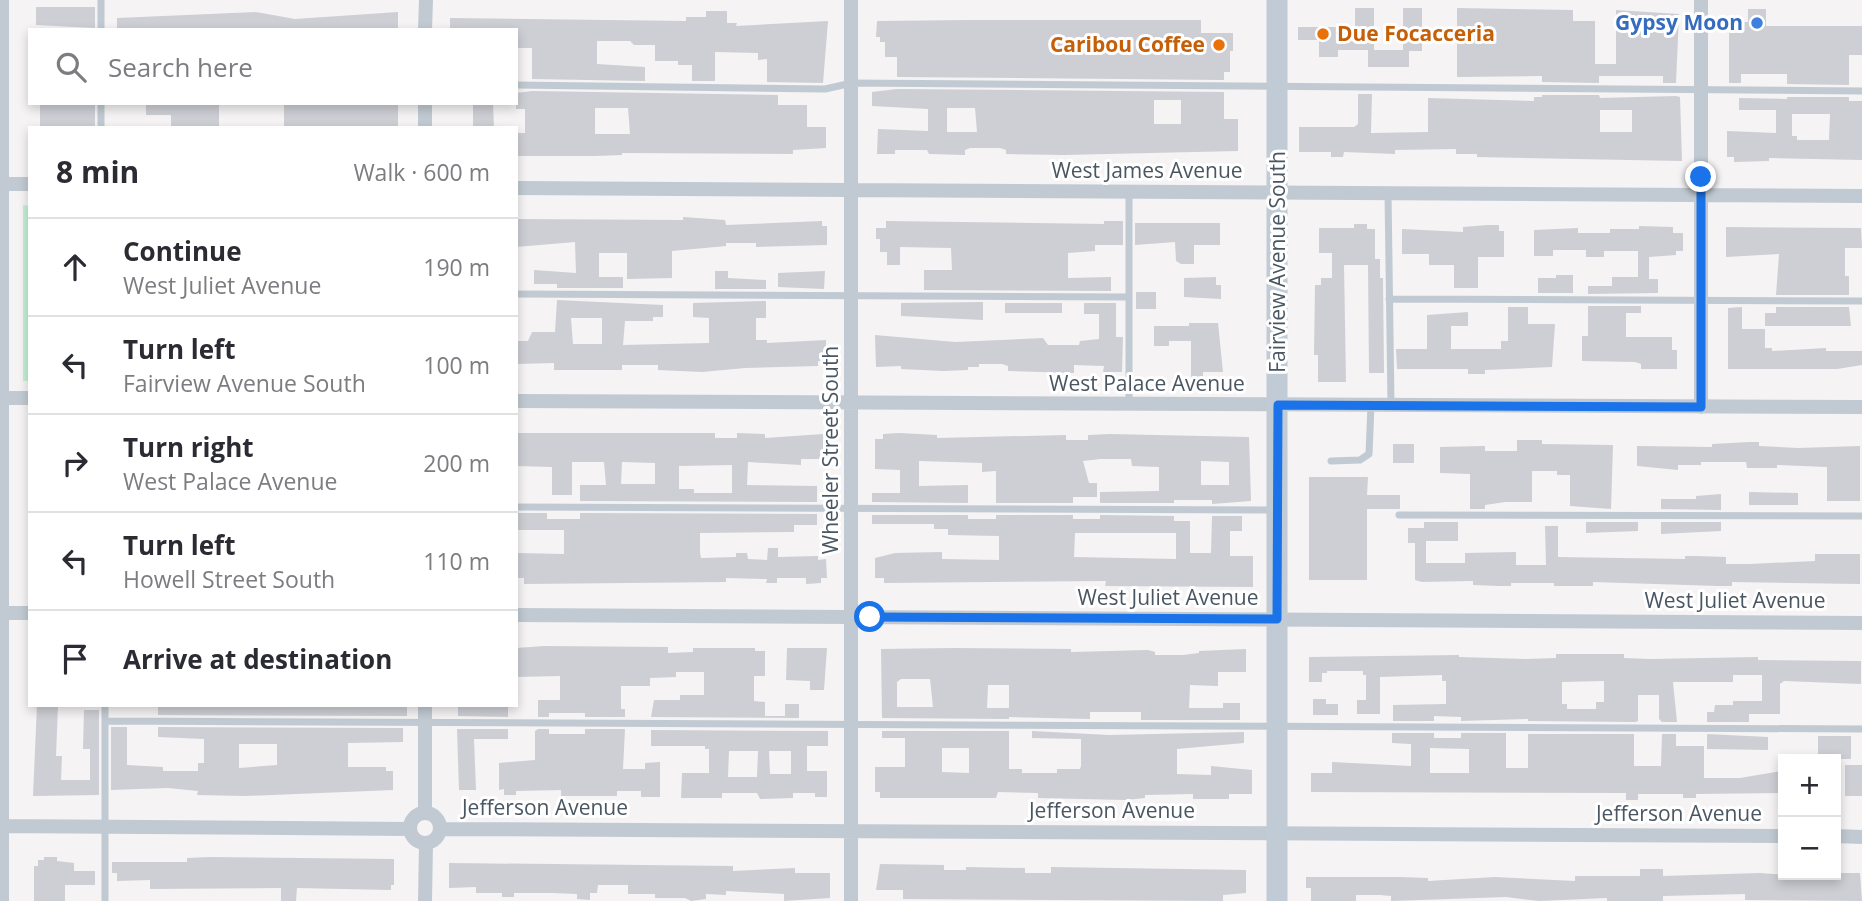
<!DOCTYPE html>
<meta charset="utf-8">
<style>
:root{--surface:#fff;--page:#f2f2f3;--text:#2b2b33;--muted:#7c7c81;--line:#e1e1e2}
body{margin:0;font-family:"Open Sans",sans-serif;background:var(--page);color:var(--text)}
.controls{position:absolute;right:21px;bottom:21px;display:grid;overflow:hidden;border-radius:0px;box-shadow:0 4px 10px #0003}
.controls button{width:63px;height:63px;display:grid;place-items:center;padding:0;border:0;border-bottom:2px solid var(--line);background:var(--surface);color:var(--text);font:35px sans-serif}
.stop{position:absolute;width:21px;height:21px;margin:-16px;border:5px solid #1a73e8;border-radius:50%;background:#fff}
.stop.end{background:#1a73e8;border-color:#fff;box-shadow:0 2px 7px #0008}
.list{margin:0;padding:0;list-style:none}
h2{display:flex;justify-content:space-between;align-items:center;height:91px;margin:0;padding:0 28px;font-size:30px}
h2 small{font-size:23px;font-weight:400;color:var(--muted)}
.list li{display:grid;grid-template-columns:46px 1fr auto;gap:21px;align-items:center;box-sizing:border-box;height:98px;padding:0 28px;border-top:2px solid var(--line)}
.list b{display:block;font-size:26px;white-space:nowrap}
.list p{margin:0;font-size:23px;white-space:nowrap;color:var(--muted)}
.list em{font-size:23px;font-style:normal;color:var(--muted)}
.icon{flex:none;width:38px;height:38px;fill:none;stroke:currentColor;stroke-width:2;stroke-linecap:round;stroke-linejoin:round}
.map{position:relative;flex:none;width:1862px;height:901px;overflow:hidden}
.search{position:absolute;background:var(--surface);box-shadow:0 4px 10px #0003;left:28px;top:28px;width:490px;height:77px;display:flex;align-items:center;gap:18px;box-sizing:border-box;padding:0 24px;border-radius:0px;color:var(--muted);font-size:26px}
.panel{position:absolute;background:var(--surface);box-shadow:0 4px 10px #0003;left:28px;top:126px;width:490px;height:581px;border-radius:0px}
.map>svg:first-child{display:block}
.green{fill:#c3f1d5}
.building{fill:#cdcfd5;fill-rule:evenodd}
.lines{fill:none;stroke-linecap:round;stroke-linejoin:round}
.lane{stroke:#c1cad2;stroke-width:7}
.street{stroke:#c1cad2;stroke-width:14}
.secondary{stroke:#c1cbd6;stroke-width:21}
.route{stroke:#1a73e8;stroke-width:9}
.shop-dot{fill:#3f7fe0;stroke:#fff;stroke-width:2.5}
.food-dot{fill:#e8710a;stroke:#fff;stroke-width:2.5}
.labels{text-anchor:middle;stroke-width:6;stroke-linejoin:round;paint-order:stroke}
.shop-label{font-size:21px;font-weight:bold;fill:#366cbe;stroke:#fff;text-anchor:end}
.food-label{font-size:21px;font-weight:bold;fill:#c56008;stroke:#fff;text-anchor:start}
.street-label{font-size:21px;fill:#4a5661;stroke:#fff}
</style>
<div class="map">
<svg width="1862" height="901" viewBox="0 0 1862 901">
<rect width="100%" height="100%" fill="#f5f3f3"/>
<!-- green -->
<path class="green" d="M23 205 30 206V381H23Z"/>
<!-- building -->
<path class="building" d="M36 7H95V28L36 25Z
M1355 8H1374V50H1403V8H1422V51H1409V67H1368V50H1338V57H1319V40H1298V27H1355Z
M1457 8 1573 10V21H1595V64H1616V10L1679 14 1676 83H1663V76H1599V83L1542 82V76L1457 77Z
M1748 9H1766V26H1862V55H1849V85L1787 84V74H1741V83H1729V22H1748Z
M706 11H727V23H737L736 26 828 21 823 83 767 82V59L758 60V53L715 52V81H692V65H678V61H655V45H634L630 41H597V64L645 67V81L532 79V48H516V30H450V18L686 21V17H706Z
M256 12 295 19 398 12V30H117V18Z
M970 20H1201V33H1233V51H1230V72H1224V80L897 77V57H885V42H880V37H876L877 21Z
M897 89 1224 92V119H1238V151L1063 155 1006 154V150L1000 148H970L965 150V155L929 154 927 150H895V154H877L878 129 928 131V109L872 106V92ZM1154 100H1181V124H1154ZM947 108H975L977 132H947Z
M532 91 778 95V105H807V127H826V148L793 150V154L622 153V155L595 156H516V133H525V109H516V93ZM595 108H628L630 134H595Z
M1358 94H1372L1371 133 1428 132V98L1534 101V97H1542V95H1599L1600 98 1676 96 1680 97 1682 161 1477 157V154H1456V149L1395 150V154L1344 152 1343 157H1331V152H1299V127H1354L1358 124ZM1600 110H1632V132H1600Z
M1787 97H1849V101H1862V160L1769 158V161L1734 162V157H1727V131L1776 133V110H1739V98L1787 99ZM1792 114H1830L1829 140H1797V136H1792Z
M40 103H95V128H40Z
M146 103H219V128H171V115H146Z
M284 103H398V128H284Z
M473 103H493L494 128H473Z
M683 217 725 220 726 225 822 221V226H827V245L756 247V243H726V246L672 251V278L627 279V253H599V277H623V288H557V284H534V270L576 273 575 242 516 247V219L683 220Z
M886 221 1104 224V221H1123V245H1095V251L1068 253V278L1111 277V291L924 290V270H952L951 248 900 247V265H887V252H880V239H876V228H886Z
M1135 223H1220V245H1194V264H1181L1176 261 1175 242 1135 245Z
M1354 224H1367V229H1375V259H1380V278H1383L1384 373H1369L1368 265H1344L1346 382H1318V355H1314L1315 285H1321V278H1332V253H1319V228H1354Z
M1487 225H1499V231H1504V257H1478V288H1454V265H1429V254H1402V229L1463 232V227Z
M1639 226 1673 227V233H1683V251H1676V255L1649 257V279H1658V293L1588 294V286H1612V277H1638V251H1604V257H1586V250H1553V256H1534V230L1578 228V233H1610V229H1639Z
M1726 227 1861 228 1862 248H1845V276H1849V295H1776L1779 254 1726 257Z
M715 271H728V278L766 280V289H715Z
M825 271 824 289 778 287V273Z
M1556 275H1573V293H1538V278H1556Z
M1216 277V285H1221V299L1184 297V278Z
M1136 292H1156V309H1136Z
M557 300 663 305V317H653V321H625L623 345 709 343V318L693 317V303L766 301V318H756V340H767V343L826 340V361H818V366L745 368 702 372 658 370V365H622V370H554V363L516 364V341H528L532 332H555ZM571 318H602V344H573Z
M983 302V320L901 316V303Z
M1005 303H1062V313H1005Z
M1084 303H1116V337H1123L1122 372H1103L1104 366 1074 365V373L1008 371V366L1002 364H979V367H968V370L943 371 901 369V366L876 367 875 335 955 342 1043 338 1048 345H1079L1080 341 1099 339V314H1084Z
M1588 306H1641V313H1626V337H1672V350H1677V369H1641V364L1635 362 1582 361V336H1588Z
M1508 307H1528V324H1555L1552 367 1485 370V374H1468V369H1397L1396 349H1427V315L1468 312V326H1451V349H1501V341H1508Z
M1742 307V329H1765V348H1772V351L1826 348V351H1862V365L1837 369H1728V308Z
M1776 307H1849L1851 326H1765V313H1776Z
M1189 323H1218L1223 372H1203V377H1191V341H1169V346H1154V326H1189Z
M516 433H715V438H737V433L765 434V438L823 434V459H801V465L748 462 747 485 817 486V502L580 501V485H606L604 462H572V495H552V467L516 466ZM622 462 655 463V484H621ZM732 465V493H694V489H679V466Z
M899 433 937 435V438L1066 435V440H1088V435L1110 434 1249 437 1251 501 1212 504V500H1174V503H1100V492L1159 491V467L1132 466 1131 459H1100L1083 461 1089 483H1097V497H1073V503H996V471L982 472V463L919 461V486L968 485V503L872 502V493H900V470L875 469V439H883V434ZM1201 461 1229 462V485H1201Z
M1517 440H1542V444L1613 445 1611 509 1570 506V475H1557V471H1532V502H1505L1485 505V509H1470V474L1440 473V447L1485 446V451H1517Z
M1749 442H1759V446L1798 448 1860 446V501H1827V467L1777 465V468H1747L1746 462H1701V465H1678V470L1637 466V446L1712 447V444Z
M1393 444H1414V463H1393Z
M1309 477H1368L1367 495H1400V509H1367V580H1309Z
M1749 492 1798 493V505H1749Z
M1721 494V510L1661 509V499H1696V496Z
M516 513H547V519H580V513L817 514V525H794V532L700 533V552L701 558 736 557V553H747L748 559 767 560 768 548H778V557L818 556V560L826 559 827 578H821V583L806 584V578H777V583H766L767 579 726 578V582L524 584V578H516V553L564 554V530H516Z
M872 515H968V519H996V515H1073V519H1100V515L1174 516V521H1190V553H1211L1212 516H1242V531H1230V556H1253V587L1105 586 1106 581 884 583V578H875V558L895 553 942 552V559L999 560V536L948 535V529H934V524H872ZM1075 533H1176V559L1074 557Z
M1424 522H1458V541H1426V563H1465V553L1516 552V565H1546L1545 526H1558V557L1685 559V556H1697L1726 557V564H1750L1815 561V554H1860V584L1732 582V586H1718L1593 582V586H1554V583H1511V586H1499L1473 585V581L1422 582 1415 580V543H1408V528H1424Z
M1586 522H1638V531L1586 533Z
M1661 522H1721V531L1661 534Z
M544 646 668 647V653L693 652V648H755V651H765V676H754V701L765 702V716H785V704H799V718L651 717 654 700H680V695H704V672H676V677L650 678V686H621V709H625V717H585V713H549V717H538V700H560V676L516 677V648Z
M787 648H827L824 690H810V681L786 680Z
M953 648 1071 649V652L1148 650 1155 652V655H1183L1199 653V651L1246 649V672H1218V686L1190 685 1189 708H1223V703H1240V720H1141V712H1090V719L1009 717V685H988L987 708H1009V719L882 718 881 649ZM901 679H930L933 707H897V682Z
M1556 654H1624V658L1651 659 1758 657V660L1861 661V684L1784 681 1780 684V714H1749V722H1707V712H1714L1715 705H1733V701H1762V675H1733V682H1673L1677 722H1662L1659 719V695H1638V721L1635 722 1528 721V719L1461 721V717L1434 716V721H1393V705L1446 704V681H1442V675L1380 677V714H1357V700H1366V675H1363V671H1327V673H1322V682H1309V657L1459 655V657L1526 659 1556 658ZM1604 681V702H1596V709H1567V704H1562V682Z
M1313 699H1326V704H1338V715H1313Z
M37 705H58L56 756H62L61 780H90V749H83L84 710H99V795L33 796Z
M158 705H407V716L158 715Z
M458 706 508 707V717L458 716Z
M111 727H127V765L163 767V771H198V763H204V739L158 737V727L403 728V742L348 743V767H386V771H393V790L245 796 197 795 198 791 168 788 111 790ZM239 744H277V765L239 768Z
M457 729H508V739H474L476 790H459Z
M538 729H549V734H585V729H625L623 769H645V763L660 762V797H641V791H617V796H561V790L516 791V795H504V789L499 790V763L535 760V731Z
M651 730 828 731V746H807V771H827V797H815V793H793V798L760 799 757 793H722V798H681L682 773H709V749H705V746H651ZM729 751H758L757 777H728ZM769 751H791V774H770Z
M882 731H1009V769H1022V773H1057V769H1080L1081 766V739L1032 738V731L1109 735 1244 732V743L1177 749V774L1211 775V766L1252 770V794H1229V799H1193V794L1145 795V798L1126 800 1038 798V793L998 792 996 798H880V792H875V767H905V738H882ZM942 748H969V773L942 772Z
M1392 733H1434V738H1461V733H1506V768H1528V734H1634V766H1661L1662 734H1676V746H1704V778H1740L1782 771V793L1696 794V798H1683V794H1638V800H1626V793L1311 792V773H1332V762L1411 766V744L1392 743ZM1430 748 1469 749V773H1430Z
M1707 734 1768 737V750L1707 749Z
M1818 736H1851V759H1818Z
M1845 765H1862V796H1845Z
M44 857H57V861L74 863V871H95V885H65V901H34V866H38V860H44Z
M210 857 394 859V885H391V890L297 888 296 901H281V888L150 889V880L117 881V873H112V862H187V858Z
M449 863 733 866V871L795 868V873H830V898L784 901V894L726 891V895L706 894V899L691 901 685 898H655V894H628V885H598L597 893H590V900L577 899V894L552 893H514V897H502V893H476V887L449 888Z
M880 864 944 865V870H966V867L1025 868V873H1051V867L1246 870V893L1223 895V901L903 899V890H876Z
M1640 869H1663V876L1760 873 1830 878V875L1836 873H1860L1862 901 1745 900V894L1663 896V901H1607V898L1539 901 1506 897 1391 901V896L1380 895H1356V901H1311V888H1306V877H1400L1428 878V881L1495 877 1575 881V876H1640Z"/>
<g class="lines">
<!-- lane -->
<path class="lane" d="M101 0V30
M516 85 825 89 852 83 1862 91
M101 103V128
M1388 193 1391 404
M516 294 1128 297
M1389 299 1862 301
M1129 404V192
M1331 461 1360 460 1369 454 1371 405
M516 507 1273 510
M1399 515 1862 516
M106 721 1862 729
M105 901V705"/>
<!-- street -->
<path class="street" d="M2 0V901
M1701 0V407
M425 30 426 0
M425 103V128
M0 184H30
M516 188 1862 196
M0 398H30
M516 401 1862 407
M0 613H30
M516 615 1862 623
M425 705V812
M410 828a15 15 0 1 1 30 0a15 15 0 1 1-30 0Z
M0 826 410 829
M440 829 1783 836
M1836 836 1862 837
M425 901 426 843
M851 901V0"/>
<!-- secondary -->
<path class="secondary" d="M1277 0V901"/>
</g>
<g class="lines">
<!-- route -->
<path class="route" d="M870 617 1277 619 1278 405 1701 407V177"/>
</g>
<!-- markers -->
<circle class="shop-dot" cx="1757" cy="23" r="7"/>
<g class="food-dot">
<circle cx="1323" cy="34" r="7"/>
<circle cx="1219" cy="45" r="7"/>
</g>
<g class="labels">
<!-- shop labels -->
<g class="shop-label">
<text x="1743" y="30">Gypsy Moon</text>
</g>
<!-- food labels -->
<g class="food-label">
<text x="1337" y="41">Due Focacceria</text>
<text x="1205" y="52" text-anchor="end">Caribou Coffee</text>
</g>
<!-- street labels -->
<g class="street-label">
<text x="1147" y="178">West James Avenue</text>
<text transform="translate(1278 262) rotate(-90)" y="7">Fairview Avenue South</text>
<text x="1147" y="391">West Palace Avenue</text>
<text transform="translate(831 450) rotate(-90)" y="7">Wheeler Street South</text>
<text x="1168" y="605">West Juliet Avenue</text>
<text x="1735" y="608">West Juliet Avenue</text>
<text x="545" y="815">Jefferson Avenue</text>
<text x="1112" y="818">Jefferson Avenue</text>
<text x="1679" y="821">Jefferson Avenue</text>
</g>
</g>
</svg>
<div class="controls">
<button>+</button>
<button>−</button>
</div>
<div class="stop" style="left:870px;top:617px"></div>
<div class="stop end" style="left:1701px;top:177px"></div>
<div class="search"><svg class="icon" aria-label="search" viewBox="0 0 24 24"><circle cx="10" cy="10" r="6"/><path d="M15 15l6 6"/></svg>Search here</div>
<section class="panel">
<h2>8 min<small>Walk · 600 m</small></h2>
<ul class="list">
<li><svg class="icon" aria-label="ahead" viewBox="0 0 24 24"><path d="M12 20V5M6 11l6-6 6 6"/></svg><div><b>Continue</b><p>West Juliet Avenue</p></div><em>190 m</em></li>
<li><svg class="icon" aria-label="left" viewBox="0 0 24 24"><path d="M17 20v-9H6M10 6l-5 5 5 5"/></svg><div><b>Turn left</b><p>Fairview Avenue South</p></div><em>100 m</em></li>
<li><svg class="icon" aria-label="right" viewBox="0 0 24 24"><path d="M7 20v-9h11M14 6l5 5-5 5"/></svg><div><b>Turn right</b><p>West Palace Avenue</p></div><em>200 m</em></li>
<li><svg class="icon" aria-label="left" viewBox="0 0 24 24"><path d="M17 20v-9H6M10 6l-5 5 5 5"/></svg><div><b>Turn left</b><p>Howell Street South</p></div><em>110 m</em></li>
<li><svg class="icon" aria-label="arrive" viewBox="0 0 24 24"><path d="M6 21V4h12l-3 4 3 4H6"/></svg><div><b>Arrive at destination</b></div></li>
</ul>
</section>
</div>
